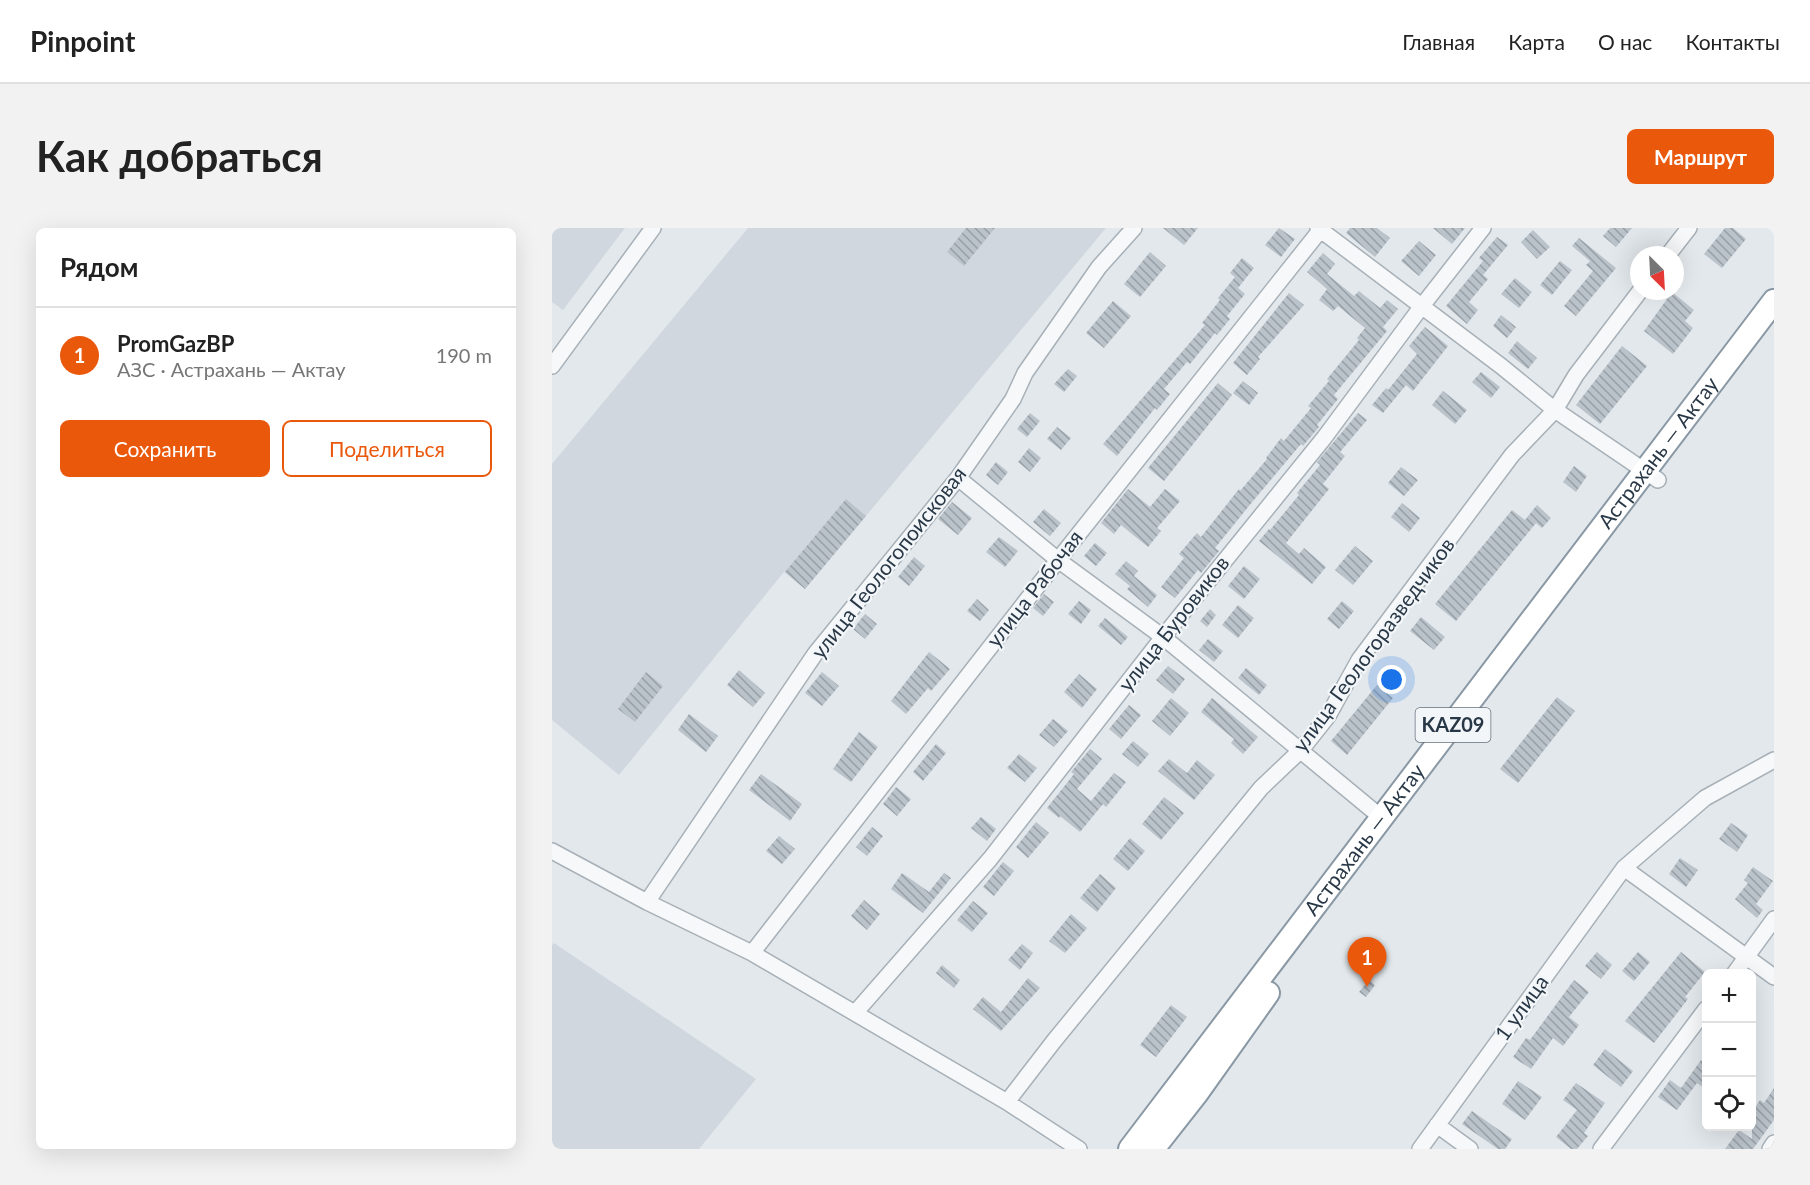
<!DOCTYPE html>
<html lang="ru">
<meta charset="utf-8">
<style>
:root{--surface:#fff;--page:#f2f2f2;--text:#222;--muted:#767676;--line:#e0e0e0;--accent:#ea580c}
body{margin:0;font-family:Lato,sans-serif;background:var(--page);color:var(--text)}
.controls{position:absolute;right:18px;bottom:18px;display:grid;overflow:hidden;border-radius:9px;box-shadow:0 6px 24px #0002}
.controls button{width:54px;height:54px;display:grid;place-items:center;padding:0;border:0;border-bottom:2px solid var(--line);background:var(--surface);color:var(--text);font:30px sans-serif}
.compass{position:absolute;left:1078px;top:18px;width:54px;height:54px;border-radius:50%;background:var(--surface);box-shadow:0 6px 24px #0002;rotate:156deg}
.you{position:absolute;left:840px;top:452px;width:21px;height:21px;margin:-15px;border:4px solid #fff;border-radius:50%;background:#1a73e8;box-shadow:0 0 0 9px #1a73e833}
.badge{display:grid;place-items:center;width:39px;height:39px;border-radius:50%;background:var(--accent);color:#fff;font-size:20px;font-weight:700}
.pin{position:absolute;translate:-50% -50px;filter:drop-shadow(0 2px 3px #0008)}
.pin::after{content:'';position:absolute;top:32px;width:21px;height:18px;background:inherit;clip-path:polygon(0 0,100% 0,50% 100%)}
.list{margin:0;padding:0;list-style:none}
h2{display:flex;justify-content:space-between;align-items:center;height:78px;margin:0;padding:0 24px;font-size:26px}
h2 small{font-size:20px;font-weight:400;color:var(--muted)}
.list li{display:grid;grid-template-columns:39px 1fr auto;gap:18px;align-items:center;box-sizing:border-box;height:96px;padding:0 24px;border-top:2px solid var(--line)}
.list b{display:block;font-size:22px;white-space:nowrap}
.list p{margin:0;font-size:20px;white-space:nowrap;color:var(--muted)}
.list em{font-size:20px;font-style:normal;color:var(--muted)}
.actions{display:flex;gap:12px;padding:18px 24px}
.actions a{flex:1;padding:14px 0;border:2px solid var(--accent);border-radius:9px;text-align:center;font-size:21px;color:var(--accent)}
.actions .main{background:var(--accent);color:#fff}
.icon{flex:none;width:33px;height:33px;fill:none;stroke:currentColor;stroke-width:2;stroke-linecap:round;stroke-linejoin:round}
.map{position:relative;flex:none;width:1222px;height:921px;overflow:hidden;border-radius:9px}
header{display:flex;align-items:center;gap:36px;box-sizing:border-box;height:84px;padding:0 30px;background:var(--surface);border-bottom:2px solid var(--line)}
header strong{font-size:28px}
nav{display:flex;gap:33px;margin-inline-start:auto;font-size:21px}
.intro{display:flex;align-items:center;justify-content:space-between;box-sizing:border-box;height:144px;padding:0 36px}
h1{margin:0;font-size:42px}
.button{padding:15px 27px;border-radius:9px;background:var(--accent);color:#fff;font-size:21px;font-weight:700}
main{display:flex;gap:36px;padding:0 36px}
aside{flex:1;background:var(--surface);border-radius:9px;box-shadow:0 6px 24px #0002}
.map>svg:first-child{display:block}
.built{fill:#d1d7de}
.building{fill:url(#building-back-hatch)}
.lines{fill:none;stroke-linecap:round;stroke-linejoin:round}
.minor-casing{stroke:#a7b0b7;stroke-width:18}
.highway-casing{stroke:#8998a4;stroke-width:26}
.minor{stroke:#f6f8fa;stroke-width:15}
.highway{stroke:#fff;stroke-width:22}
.labels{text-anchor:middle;stroke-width:4.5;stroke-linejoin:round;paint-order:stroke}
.shield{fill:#f3f6f9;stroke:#66717c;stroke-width:1.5}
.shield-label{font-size:20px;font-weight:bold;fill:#293846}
.street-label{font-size:21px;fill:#293846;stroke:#f3f6f9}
</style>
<header>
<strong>Pinpoint</strong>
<nav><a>Главная</a><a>Карта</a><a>О нас</a><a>Контакты</a></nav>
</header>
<div class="intro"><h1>Как добраться</h1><a class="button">Маршрут</a></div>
<main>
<aside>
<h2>Рядом<small></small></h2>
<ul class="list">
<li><span class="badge">1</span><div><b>PromGazBP</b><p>АЗС · Астрахань — Актау</p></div><em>190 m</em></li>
</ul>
<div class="actions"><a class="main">Сохранить</a><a>Поделиться</a></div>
</aside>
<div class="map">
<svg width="1222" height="921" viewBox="0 0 1222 921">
<defs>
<pattern id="building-back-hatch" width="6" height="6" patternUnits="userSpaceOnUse" patternTransform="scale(1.5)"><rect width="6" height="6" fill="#bac2ca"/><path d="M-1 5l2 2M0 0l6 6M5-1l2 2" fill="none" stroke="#979fa6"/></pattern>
</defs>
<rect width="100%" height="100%" fill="#e3e8ec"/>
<!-- built -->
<path class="built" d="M0 0H73L11 82 0 74Z
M196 0H554L253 361 232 344 67 547 0 492V236Z
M2 715 204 851 147 921H0V717Z"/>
<!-- building -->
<path class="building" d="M414 0H443L412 38 395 24Z
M611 0H646L632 17Z
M727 0 743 11 729 29 713 17Z
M798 0H825L838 10 823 29 794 5Z
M881 0H913L900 16Z
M1058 0H1080L1064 19 1051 8Z
M1173 0H1181L1194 11 1170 40 1152 26Z
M981 2 998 19 985 31 969 14Z
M945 9 956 17 931 47 936 51 917 74 926 82 915 96 894 78 931 33 927 30Z
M1027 10 1064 40 1024 88 1012 78 1041 43 1034 37 1038 33 1020 18Z
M867 13 884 27 867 48 849 33Z
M598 24 614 38 588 69 572 56Z
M771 25 783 36 775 46 802 68 807 63 828 80 835 72 846 81 831 99 835 103 782 167 786 171 765 197 767 199 751 218 749 216 701 273 663 320 667 323 649 345 646 342 623 370 609 359 632 330 627 326 645 305 649 309 687 261 688 263 715 231 714 230 729 210 732 213 759 180 756 178 777 153 775 151 807 112 805 110 813 100 786 78 781 83 767 72 775 61 755 44Z
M690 30 702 40 686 60 693 66 675 88 678 91 665 107 663 105 638 136 635 134 612 161 618 166 605 182 603 180 565 228 551 216 653 97 650 95 668 72 666 70 683 49 678 45Z
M1008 33 1020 42 1000 67 988 57Z
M963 50 980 64 967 80 949 66Z
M1120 64 1142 82 1133 93 1141 100 1121 126 1092 103Z
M737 65 752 77 706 129 708 131 695 147 681 135Z
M561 73 579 88 552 120 534 105Z
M949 87 964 99 955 110 941 98Z
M873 99 896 118 861 163 854 157 831 185 820 177 834 160 836 162 865 126 857 118Z
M965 113 985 130 976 141 956 125Z
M1070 118 1095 138 1048 196 1024 177Z
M516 141 525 148 512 164 502 156Z
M929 144 948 159 939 170 920 154Z
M691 153 706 165 697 177 681 165Z
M666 155 680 167 612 253 596 240Z
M891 163 915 182 903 196 880 177Z
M478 185 488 193 475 209 465 201Z
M806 185 815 192 788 224 793 228 771 256 777 261 734 315 747 326 752 320 774 339 760 356 707 313 717 301 718 302 747 267 745 265 768 237 765 234Z
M505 199 519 210 509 222 495 211Z
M477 220 489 230 478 244 466 234Z
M444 234 456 244 446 257 434 247Z
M1022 238 1035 248 1024 264 1011 254Z
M849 239 866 252 852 268 836 255Z
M576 261 598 279 613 261 628 273 605 300 609 303 596 319 569 297 562 306 549 295Z
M294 271 314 288 253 361 233 344Z
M400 274 420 290 406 307 386 291Z
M850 275 868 290 857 304 839 289Z
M985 277 999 290 990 300 984 295 904 393 883 376 960 282 973 292Z
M492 281 509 295 498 308 481 294Z
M447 309 466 323 453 339 434 324Z
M543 315 555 325 544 338 532 328Z
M803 318 821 333 801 357 783 342Z
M362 329 373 338 357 358 346 349Z
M574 333 586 343 582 348 605 367 596 379 575 361 578 358 563 346Z
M692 338 708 351 692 371 676 358Z
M492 366 502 374 491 388 481 380Z
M425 371 437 382 428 393 415 383Z
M527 373 539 382 529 396 516 386Z
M790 373 802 383 787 401 775 391Z
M686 377 702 390 686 410 670 397Z
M658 381 664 387 655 399 648 393Z
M313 386 325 396 313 411 301 401Z
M869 389 893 409 882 422 858 403Z
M553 390 576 409 569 417 546 398Z
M656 411 671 423 662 434 647 422Z
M377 424 398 441 379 463 376 460 354 486 339 473Z
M616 438 633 451 621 466 604 452Z
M694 440 715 457 707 467 686 450Z
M187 442 213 465 201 479 175 457Z
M94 444 111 458 83 494 66 481Z
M270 444 287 458 270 478 253 465Z
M527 446 545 461 530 480 512 464Z
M825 457 841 470 795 527 779 513Z
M1005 469 1023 483 966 555 948 541Z
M619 470 637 485 618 508 600 493Z
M660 470 706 509 691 526 679 515 682 511 649 484Z
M577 477 589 487 569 511 557 501Z
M137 486 166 508 154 524 126 502Z
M501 491 516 503 502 519 487 507Z
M307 504 326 519 299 554 281 541Z
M581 513 597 526 586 539 570 526Z
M384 516 394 525 371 553 361 544Z
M538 521 550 531 525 561 539 573 562 545 574 554 554 579 551 576 528 604 508 588 507 590 495 580 522 546 519 544Z
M467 526 485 540 473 554 455 540Z
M617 531 635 545 645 532 663 547 642 572 606 543Z
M209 546 250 576 238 593 197 562Z
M344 559 359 571 345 588 331 576Z
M612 569 632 585 609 612 590 596Z
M429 589 444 601 435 613 419 600Z
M484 594 497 605 476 630 464 619Z
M1179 595 1196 607 1185 624 1167 611Z
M320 599 331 608 315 628 304 619Z
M227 608 243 621 230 636 214 623Z
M578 610 593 623 576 643 561 631Z
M1128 630 1146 642 1134 659 1117 646Z
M451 634 462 643 442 668 431 659Z
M1201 639 1221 653 1204 676 1211 682 1205 690 1183 671 1196 655 1192 652Z
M350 645 377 664 392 645 399 650 371 685 339 661Z
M548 646 564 660 545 684 528 670Z
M312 672 328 686 315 702 299 688Z
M421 673 436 685 420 704 405 692Z
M519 686 535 700 513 725 497 713Z
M470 716 481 725 468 742 456 732Z
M1045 724 1060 737 1049 751 1033 738Z
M1086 724 1098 734 1082 753 1070 743Z
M1129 724 1153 744 1133 769 1136 771 1102 815 1073 793Z
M390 737 408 752 402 760 384 745Z
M476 750 488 760 449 803 421 781 431 769 449 784Z
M817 752 823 757 814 769 807 764Z
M1022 752 1037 764 1017 789 1027 797 1011 818 1001 810 979 841 961 829 974 810 978 812Z
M619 777 635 789 604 829 588 817Z
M1053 821 1081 843 1069 859 1041 837Z
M1149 832 1155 836V862L1145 855 1125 882 1106 869 1118 852 1129 860Z
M966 853 990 869 973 892 950 876Z
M1024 855 1053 875 1032 905 1036 908 1025 921H1019L1004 909 1025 882 1011 872Z
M1222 860V892L1201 921H1173L1187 902 1200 911V884L1208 872 1212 875Z
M920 883 960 911 953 921H946L910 896Z"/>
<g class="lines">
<!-- minor casing -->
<g class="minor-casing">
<path id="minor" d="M766 0 949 138 1003 182 1106 252
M1116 27 1137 0
M0 138 101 0
M406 250 506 332 611 409 830 590
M0 623 95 674 200 725 455 874 527 921
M1072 640 1222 749
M95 674 263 426 406 250 461 171 473 145 547 39 582 0
M200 725 506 332 770 0
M1182 746 1222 691
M303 785 438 631 611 409 772 210 870 78 931 0
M455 874 502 813 709 560 749 522 776 488 807 432 960 227 1003 182 1024 147 1088 63
M885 897 918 921
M868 921 1072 640 1153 570 1222 532
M1049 921 1154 781
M1218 921 1222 915"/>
</g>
<!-- highway casing -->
<g class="highway-casing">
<g id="highway">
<path id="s1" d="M578 921 1222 73"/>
<path d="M601 921 645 865 716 765"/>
</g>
</g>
<!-- minor -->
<use href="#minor" class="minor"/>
<!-- highway -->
<use href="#highway" class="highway"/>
</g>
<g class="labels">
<!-- shield labels -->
<rect class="shield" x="863.5" y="480" width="75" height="34" rx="4.5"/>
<g class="shield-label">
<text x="901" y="504">KAZ09</text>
</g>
<!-- street labels -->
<g class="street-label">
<text dy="7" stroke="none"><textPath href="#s1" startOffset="874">Астрахань — Актау</textPath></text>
<text transform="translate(337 335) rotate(-52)" y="7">улица Геологопоисковая</text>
<text transform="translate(483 361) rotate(-52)" y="7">улица Рабочая</text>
<text transform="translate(622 396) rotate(-52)" y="7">улица Буровиков</text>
<text transform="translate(822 417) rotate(-54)" y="7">улица Геологоразведчиков</text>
<text dy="7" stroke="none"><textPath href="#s1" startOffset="388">Астрахань — Актау</textPath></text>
<text transform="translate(970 780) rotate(-54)" y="7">1 улица</text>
</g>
</g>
</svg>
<div class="controls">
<button>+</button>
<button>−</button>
<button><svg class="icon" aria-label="locate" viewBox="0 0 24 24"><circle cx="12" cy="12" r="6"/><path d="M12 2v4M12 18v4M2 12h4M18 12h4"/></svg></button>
</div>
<svg class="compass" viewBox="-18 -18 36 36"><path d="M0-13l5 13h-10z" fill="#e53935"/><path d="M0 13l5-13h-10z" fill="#767676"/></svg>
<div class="you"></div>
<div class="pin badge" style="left:815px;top:759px">1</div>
</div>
</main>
